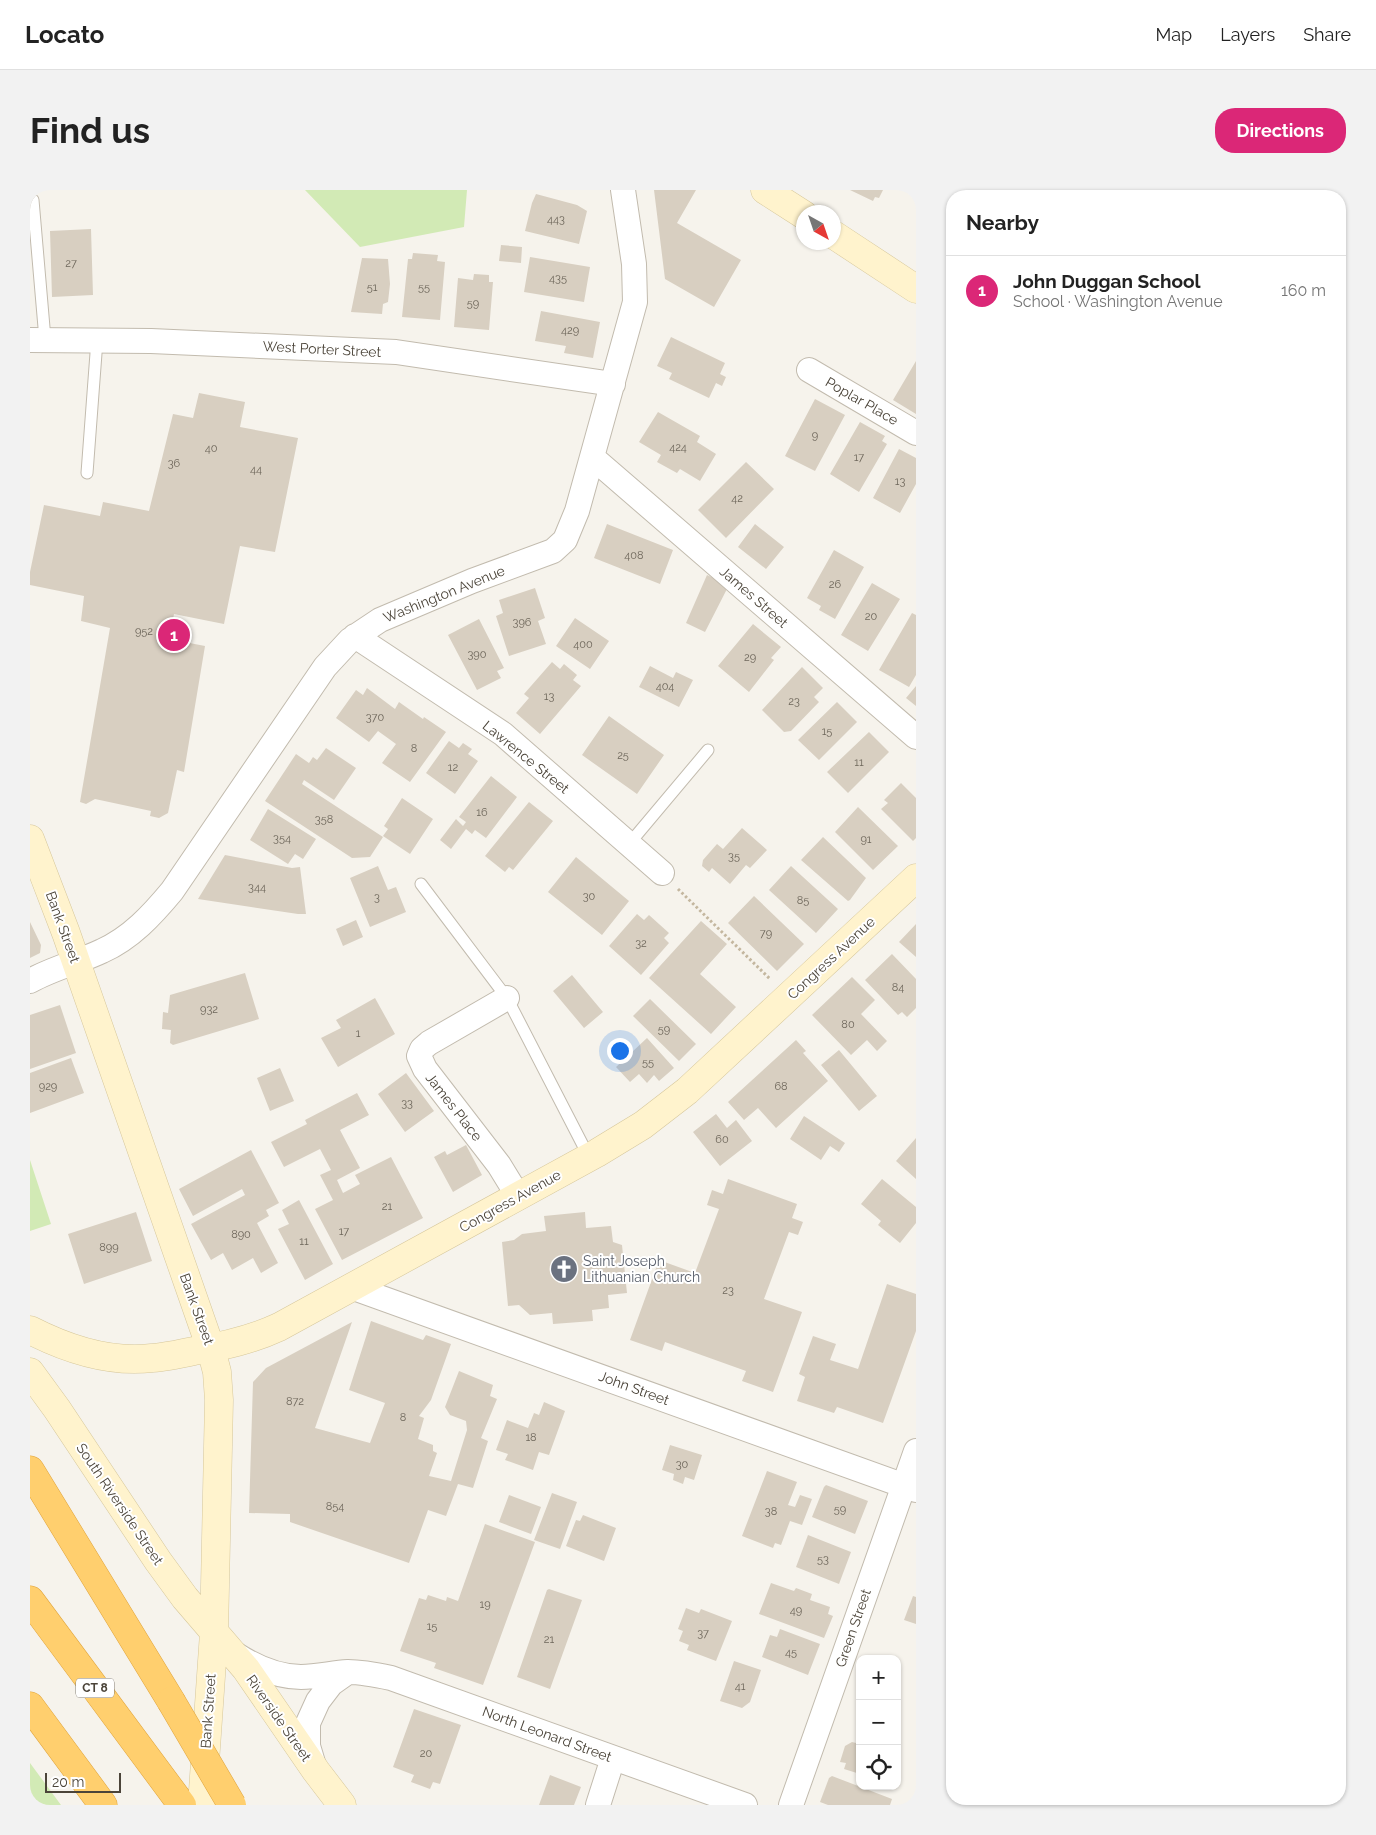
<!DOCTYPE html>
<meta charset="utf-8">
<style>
:root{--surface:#fff;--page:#f2f2f2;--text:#222;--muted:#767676;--line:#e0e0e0;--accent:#db2777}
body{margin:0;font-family:Raleway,sans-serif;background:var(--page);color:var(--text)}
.controls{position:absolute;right:15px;bottom:15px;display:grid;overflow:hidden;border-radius:10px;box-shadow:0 1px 4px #0004}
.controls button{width:45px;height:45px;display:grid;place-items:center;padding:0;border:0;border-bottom:1px solid var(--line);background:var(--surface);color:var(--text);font:25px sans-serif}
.compass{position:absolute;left:766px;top:15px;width:45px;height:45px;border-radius:50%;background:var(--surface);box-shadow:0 1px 4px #0004;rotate:140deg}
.scale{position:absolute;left:15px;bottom:12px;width:76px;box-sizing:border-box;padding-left:5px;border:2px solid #4b4439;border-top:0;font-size:14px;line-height:18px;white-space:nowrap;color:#4b4439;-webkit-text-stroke:4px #fff;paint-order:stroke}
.you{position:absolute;left:589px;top:860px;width:18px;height:18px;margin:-12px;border:4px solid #fff;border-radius:50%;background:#1a73e8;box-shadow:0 0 0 8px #1a73e833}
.badge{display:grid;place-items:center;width:32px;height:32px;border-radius:50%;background:var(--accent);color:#fff;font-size:16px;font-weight:700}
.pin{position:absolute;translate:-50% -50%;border:2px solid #fff;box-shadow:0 1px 5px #0006}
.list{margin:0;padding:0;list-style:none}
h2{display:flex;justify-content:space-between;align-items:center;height:65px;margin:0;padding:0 20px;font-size:21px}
h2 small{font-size:16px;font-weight:400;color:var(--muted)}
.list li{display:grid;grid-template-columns:32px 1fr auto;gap:15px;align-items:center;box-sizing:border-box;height:70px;padding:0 20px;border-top:1px solid var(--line)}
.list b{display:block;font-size:19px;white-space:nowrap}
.list p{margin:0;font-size:16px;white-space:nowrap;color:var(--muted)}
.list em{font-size:16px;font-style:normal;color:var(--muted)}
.icon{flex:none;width:28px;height:28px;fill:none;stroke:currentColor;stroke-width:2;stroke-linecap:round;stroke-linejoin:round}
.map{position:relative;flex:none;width:886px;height:1615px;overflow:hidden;border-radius:20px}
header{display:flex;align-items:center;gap:30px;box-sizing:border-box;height:70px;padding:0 25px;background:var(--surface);border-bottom:1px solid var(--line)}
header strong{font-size:24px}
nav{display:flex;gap:28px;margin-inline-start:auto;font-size:18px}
.intro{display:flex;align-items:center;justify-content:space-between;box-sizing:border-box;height:120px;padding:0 30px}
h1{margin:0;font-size:35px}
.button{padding:12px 22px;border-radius:20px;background:var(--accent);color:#fff;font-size:18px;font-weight:700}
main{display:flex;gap:30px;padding:0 30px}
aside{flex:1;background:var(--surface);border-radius:20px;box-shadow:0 1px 4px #0004}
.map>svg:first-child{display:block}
.green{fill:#d2eab5}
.building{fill:#d8cfc1}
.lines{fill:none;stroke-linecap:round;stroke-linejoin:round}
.lane-casing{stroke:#c2bbae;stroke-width:13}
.street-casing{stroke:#c2bbae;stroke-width:26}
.secondary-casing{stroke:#d6c79b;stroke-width:29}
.highway-casing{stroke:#e0a43c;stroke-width:29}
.path{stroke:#c4b79f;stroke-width:3;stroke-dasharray:2.5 2.5;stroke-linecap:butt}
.lane{stroke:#fff;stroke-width:11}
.street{stroke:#fff;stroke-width:24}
.secondary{stroke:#fff3cd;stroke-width:28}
.highway{stroke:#ffcf6e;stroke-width:28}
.highway-bridge-casing{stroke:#e0a43c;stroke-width:29;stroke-linecap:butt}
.highway-bridge{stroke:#ffcf6e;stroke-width:28}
.labels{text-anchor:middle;stroke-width:4;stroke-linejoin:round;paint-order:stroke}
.number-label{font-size:11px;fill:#6e675b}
.shield{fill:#fff;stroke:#817c74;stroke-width:1}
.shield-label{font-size:12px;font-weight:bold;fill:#4b4439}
.street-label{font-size:14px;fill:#4b4439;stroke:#fff}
.worship-label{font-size:14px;fill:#5b616d;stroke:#fff;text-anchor:start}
</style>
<header>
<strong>Locato</strong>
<nav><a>Map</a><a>Layers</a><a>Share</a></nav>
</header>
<div class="intro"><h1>Find us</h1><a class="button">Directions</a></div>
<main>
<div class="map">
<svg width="886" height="1615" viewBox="0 0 886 1615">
<rect width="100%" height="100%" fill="#f6f3ec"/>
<!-- green -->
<path class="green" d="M275 0H437L434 37 330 57Z
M0 970 21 1034 0 1041Z
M0 1573 31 1615H0Z"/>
<!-- building -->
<path class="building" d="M624 0H666L647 33 711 70 684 117 635 89Z
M820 0H853L849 8 845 7 843 11Z
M506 4 547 15 557 21 549 54 495 41 502 13Z
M61 39 63 105 22 107 20 41Z
M471 55 492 57 491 73 469 71Z
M383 63 408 65 407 71 415 72 410 130 372 127 378 69H382Z
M500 67 560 77 554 112 494 102Z
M332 68 358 69 360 94 358 112 353 114 352 124 321 122Z
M444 84 459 85V92H463L459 140 424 137 428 88 443 90Z
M511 121 570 132 563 168 534 163 536 156 505 151Z
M641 147 695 173 690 184 696 187 692 196 686 193 679 208 639 189 642 183 627 176Z
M886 171V224L863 210Z
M169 203 215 212 210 237 268 248 245 362 210 356 194 434 144 424 139 449 175 456 154 582 147 580 138 623 129 628 120 626 121 621 65 609 56 614 50 612 80 438 51 431 54 406 0 395V382L14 315 70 326 73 312 119 321 143 224 163 228Z
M785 209 815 225 785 281 755 266Z
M628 222 670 246 667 252 686 264 670 291 650 279 647 283 627 272 631 265 609 252Z
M830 232 855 246 852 251 857 254 829 302 800 284Z
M869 259 886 268V294L870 323 843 308Z
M716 272 744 299 696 348 668 320Z
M577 334 643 360 630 394 564 368Z
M725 334 754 357 736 379 708 357Z
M804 360 834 377 805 429 789 420 791 416 777 408Z
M677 385 699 395 675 442 656 433Z
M842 393 870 409 838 461 811 445Z
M505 398 515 428 508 431 516 454 479 466 466 426 473 423 469 410Z
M882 423 886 425V485L879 497 849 480Z
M545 428 579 451 560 479 526 456Z
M449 429 474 478 467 481 471 488 447 500 418 445Z
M723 434 751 457 741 468 744 470 719 502 688 476Z
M522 472 530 479 534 474 547 485 543 490 551 496 510 544 486 523 499 508 494 504Z
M620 476 643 488 646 482 663 490 649 517 609 497Z
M772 477 793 498 784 507 789 512 761 541 754 542 732 520Z
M886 496V516L876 508Z
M337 498 365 519 369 512 393 529 394 527 416 542 380 592 352 573 366 554 348 541 339 552 306 528 326 500 333 505Z
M807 512 827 532 789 570 768 550Z
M579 526 634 565 607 604 552 565Z
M839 542 859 562 818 603 797 582Z
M419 551 429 558 433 553 442 559 438 564 448 571 425 604 396 583Z
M296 558 326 578 304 610 274 590 272 594 353 647 340 667 322 668 235 611 266 564 279 573 283 567 287 570Z
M461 586 487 607 456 648 445 640 442 644 436 639 421 659 410 650 426 629 433 636 436 632 429 627Z
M871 593 886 608V648L883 651 851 619 858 613 854 610Z
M372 608 403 629 380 664 353 646 358 639 354 636Z
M499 612 523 631 483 680 479 677 475 682 455 666Z
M828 617 868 656 843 680 805 642Z
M238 619 286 649 273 669 265 664 258 674 220 650Z
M712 638 737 660 720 678 716 675 700 694 682 678 679 682 672 676 673 670 687 654 693 659Z
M793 647 836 688 820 710 818 711 771 670Z
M195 665 262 678 270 677 276 724H268L168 709Z
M546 667 599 711 572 745 518 702Z
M348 676 358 700 366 697 376 722 340 737 320 688Z
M761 676 808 719 786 743 739 700Z
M724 706 774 754 747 781 698 733Z
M607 724 614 730 619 725 639 743 634 748 639 753 611 785 579 756Z
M326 730 333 747 313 756 306 739Z
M671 731 697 754 670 784 706 817 681 844 619 788Z
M0 732 11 755 10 763 0 768Z
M886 734V767L869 752Z
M862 764 886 789V818L877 827 872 822 868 825 835 790Z
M215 783 229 829 143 855 140 853 141 840 132 839 133 822 138 823 140 805Z
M542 785 573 822 554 838 523 801Z
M822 787 845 810 831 824 857 851 847 861 837 850 821 865 782 825Z
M345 808 365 844 308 877 291 848 311 838 306 830Z
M620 809 666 854 649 871 603 826Z
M30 815 46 863 0 879V825Z
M617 848 644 878 629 891 624 885 617 893 609 884 600 892 586 877Z
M766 850 776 861 773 863 798 891 746 938 728 918 714 930 698 912Z
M809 860 847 906 829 921 791 875Z
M41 868 54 903 0 923V883Z
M250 878 264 911 240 921 227 888Z
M376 883 404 921 375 942 348 904Z
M327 903 339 925 310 940 330 978 307 990 313 1003 330 994 325 985 361 967 393 1028 312 1070 285 1019 303 1010 290 985 301 980 290 959 254 977 241 952 277 934 275 930Z
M686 924 697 938 706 930 722 951 690 976 663 942Z
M774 926 815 953 809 962 800 956 791 970 760 949Z
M886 948V989L866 971Z
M436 955 452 985 423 1002 404 967 415 961 417 965Z
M221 960 249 1013 236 1020 239 1026 227 1033 248 1073 231 1083 223 1068 202 1080 193 1063 181 1070 161 1034 215 1005 212 999 163 1026 149 999Z
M698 989 767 1014 762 1028 773 1032 768 1045 759 1042 734 1109 772 1122 743 1202 712 1191 716 1181 635 1152 632 1161 600 1150 629 1070 665 1083 689 1019 677 1015 682 1000 693 1004Z
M852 989 886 1017V1033L870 1053 848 1035 851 1031 831 1014Z
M269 1010 303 1074 275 1090 248 1039 259 1034 252 1020Z
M106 1022 122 1071 54 1094 38 1044Z
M555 1022 556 1038 581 1036 583 1052 592 1055 597 1103 578 1105 579 1118 562 1120 563 1131 523 1134 522 1123 500 1125 489 1115 478 1116 472 1052 484 1050 492 1044 516 1041 514 1026Z
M857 1094 886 1104V1141L853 1233 807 1217 804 1223 767 1211 775 1187 769 1184 783 1146 806 1154 800 1170 828 1179Z
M341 1131 393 1150 396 1145 421 1154 401 1210 389 1226 394 1228 388 1249 403 1255V1261L407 1263 399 1286 421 1291 437 1240 436 1231 420 1225 415 1217 429 1181 463 1195 460 1206 467 1209 451 1248 458 1251 443 1298 428 1294 416 1326 398 1320 379 1373 260 1332V1324L219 1323 223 1192 236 1178 322 1132 285 1238 340 1253 355 1213 319 1200Z
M514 1212 535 1221 519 1265 509 1262 503 1280 475 1270 478 1264 466 1260 477 1230 498 1238 504 1223 509 1225Z
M640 1255 672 1265 664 1290 655 1287 653 1294 643 1290 644 1284 632 1280Z
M737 1281 767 1292 758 1315 765 1317 770 1305 782 1309 772 1335 760 1331 751 1355 745 1353 743 1358 712 1346Z
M796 1295 838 1311 825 1344 782 1327 794 1297Z
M522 1303 547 1312 530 1359 504 1350Z
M479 1305 511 1317 501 1344 469 1332Z
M553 1325 586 1338 574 1371 536 1356 546 1330 550 1331Z
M455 1334 505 1352 453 1495 404 1478 406 1473 370 1461 389 1408 396 1410 398 1405 416 1411 417 1407 428 1411Z
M778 1345 821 1362 809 1394 766 1377Z
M741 1393 764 1401 766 1398 782 1404 780 1410 800 1417 798 1424 803 1426 794 1448 729 1424Z
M519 1399 552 1410 520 1499 487 1487 517 1400Z
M883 1406 886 1407V1434L874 1430Z
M656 1418 669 1423 671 1419 702 1431 686 1471 657 1460 659 1455 649 1451 653 1441 648 1439Z
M750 1439 790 1454 778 1485 732 1467 740 1445 747 1447Z
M704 1471 731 1480 720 1512 712 1518 690 1511Z
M384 1519 431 1535 410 1594 403 1592 400 1599 381 1592 384 1585 363 1577Z
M822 1552 830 1554V1584L814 1579 816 1573 810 1572 815 1556Z
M520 1585 551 1597 544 1615H509Z
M802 1586 862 1609 860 1615H798L790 1612 799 1588Z"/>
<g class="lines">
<!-- lane casing -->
<g class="lane-casing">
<path id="lane" d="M3 10 15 149
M57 283 67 150
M599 654 678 560
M391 694 477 808 559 967"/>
</g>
<!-- street casing -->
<g class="street-casing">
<path id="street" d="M0 150 121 151 366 162 583 194
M779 180 886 243
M562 267 886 547
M325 446 473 544 632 683
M0 791C23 778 49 772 72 761 101 748 122 725 142 701L295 477 320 450 350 430 442 391 523 361 535 350 547 321 605 112 604 74 593 0
M477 808 399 853 392 859 389 866 395 879 469 975 488 1006
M321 1097 886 1300
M205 1464C225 1477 247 1487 271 1487 287 1487 302 1483 318 1482 333 1482 347 1485 361 1488L715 1615
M284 1576 278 1556V1533L288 1511 301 1494 318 1482
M568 1615 583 1568
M761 1615 886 1261"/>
</g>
<!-- secondary casing -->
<g class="secondary-casing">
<path id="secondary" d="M735 0 774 25
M804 45 886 99
M0 649 36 743 181 1159 187 1182 189 1210 184 1443 172 1615
M0 1140C37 1159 80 1173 122 1168 136 1167 150 1164 164 1161 194 1156 221 1150 249 1137L567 963 613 935 657 901 886 688
M0 1182 27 1219 128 1371 155 1408 216 1479 286 1581 312 1615"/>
</g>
<!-- highway casing -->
<g class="highway-casing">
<path id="highway" d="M0 1280 141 1511
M0 1410 152 1615
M0 1516 73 1615"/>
</g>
<!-- path -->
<path class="path" d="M648 699 740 789"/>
<!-- lane -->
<use href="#lane" class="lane"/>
<!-- street -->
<use href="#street" class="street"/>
<!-- secondary -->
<use href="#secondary" class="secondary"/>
<!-- highway -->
<use href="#highway" class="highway"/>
<!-- highway-bridge casing -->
<g class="highway-bridge-casing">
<path id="highway-bridge" d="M141 1511 202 1615"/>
</g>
<!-- highway-bridge -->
<use href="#highway-bridge" class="highway-bridge"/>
</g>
<!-- icons -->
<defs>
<g id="church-disc" transform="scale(1.4375)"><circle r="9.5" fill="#6b7280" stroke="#fff"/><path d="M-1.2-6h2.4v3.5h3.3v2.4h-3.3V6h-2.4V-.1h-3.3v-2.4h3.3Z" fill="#fff"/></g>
</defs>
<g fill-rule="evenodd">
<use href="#church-disc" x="534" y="1079"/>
</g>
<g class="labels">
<!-- number labels -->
<g class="number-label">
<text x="526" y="33">443</text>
<text x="41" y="77">27</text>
<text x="528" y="92">435</text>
<text x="342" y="101">51</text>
<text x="394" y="101">55</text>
<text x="443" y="117">59</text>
<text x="540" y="144">429</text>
<text x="785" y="249">9</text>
<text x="648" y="261">424</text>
<text x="181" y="262">40</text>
<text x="829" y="271">17</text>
<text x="144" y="277">36</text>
<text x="226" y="283">44</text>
<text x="870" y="295">13</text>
<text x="707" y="312">42</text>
<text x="604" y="369">408</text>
<text x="805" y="398">26</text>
<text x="841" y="430">20</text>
<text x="492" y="436">396</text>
<text x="114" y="445">952</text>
<text x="553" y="458">400</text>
<text x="447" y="468">390</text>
<text x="720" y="471">29</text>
<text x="635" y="500">404</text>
<text x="519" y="510">13</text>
<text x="764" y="515">23</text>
<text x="345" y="531">370</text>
<text x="797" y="545">15</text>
<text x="384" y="562">8</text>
<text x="593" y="569">25</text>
<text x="829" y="576">11</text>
<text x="423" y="581">12</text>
<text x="452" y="626">16</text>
<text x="294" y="633">358</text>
<text x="252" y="652">354</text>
<text x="836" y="653">91</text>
<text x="704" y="670">35</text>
<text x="227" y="701">344</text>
<text x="559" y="710">30</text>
<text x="347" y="711">3</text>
<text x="773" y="714">85</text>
<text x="736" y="747">79</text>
<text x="611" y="757">32</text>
<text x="868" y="801">84</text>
<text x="179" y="823">932</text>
<text x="818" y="838">80</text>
<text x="634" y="843">59</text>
<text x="328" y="847">1</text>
<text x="618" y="876">55</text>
<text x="18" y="900">929</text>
<text x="751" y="900">68</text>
<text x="377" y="917">33</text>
<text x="692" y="953">60</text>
<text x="357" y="1020">21</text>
<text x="314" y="1045">17</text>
<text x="211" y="1048">890</text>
<text x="274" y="1055">11</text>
<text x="79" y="1061">899</text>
<text x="698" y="1104">23</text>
<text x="265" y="1215">872</text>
<text x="373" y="1231">8</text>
<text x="501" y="1251">18</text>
<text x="652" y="1278">30</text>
<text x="305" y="1320">854</text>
<text x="810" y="1323">59</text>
<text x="741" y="1325">38</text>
<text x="793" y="1373">53</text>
<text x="455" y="1418">19</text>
<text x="766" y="1424">49</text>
<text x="402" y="1440">15</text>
<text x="673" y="1447">37</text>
<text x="519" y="1453">21</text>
<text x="761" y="1466">45</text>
<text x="710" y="1500">41</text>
<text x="396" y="1567">20</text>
</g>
<!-- shield labels -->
<rect class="shield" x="46" y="1488.5" width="38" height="19" rx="4"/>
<g class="shield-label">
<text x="65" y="1502">CT 8</text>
</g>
<!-- street labels -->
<g class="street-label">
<text transform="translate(292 159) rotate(3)" y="5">West Porter Street</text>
<text transform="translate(832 211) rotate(30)" y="5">Poplar Place</text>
<text transform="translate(414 404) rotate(-22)" y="5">Washington Avenue</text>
<text transform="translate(724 407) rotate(41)" y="5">James Street</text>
<text transform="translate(496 567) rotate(39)" y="5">Lawrence Street</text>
<text transform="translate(33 737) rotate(70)" y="5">Bank Street</text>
<text transform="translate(801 768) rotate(-43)" y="5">Congress Avenue</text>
<text transform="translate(424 917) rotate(52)" y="5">James Place</text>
<text transform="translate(480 1011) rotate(-29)" y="5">Congress Avenue</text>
<text transform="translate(167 1119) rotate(70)" y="5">Bank Street</text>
<text transform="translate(604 1198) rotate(20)" y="5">John Street</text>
<text transform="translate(90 1314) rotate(56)" y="5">South Riverside Street</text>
<text transform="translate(823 1438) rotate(-71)" y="5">Green Street</text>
<text transform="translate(178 1521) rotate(-86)" y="5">Bank Street</text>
<text transform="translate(249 1528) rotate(55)" y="5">Riverside Street</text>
<text transform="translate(517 1544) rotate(20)" y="5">North Leonard Street</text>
</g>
<!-- worship labels -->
<g class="worship-label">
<text x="553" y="1076">Saint Joseph<tspan x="553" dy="16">Lithuanian Church</tspan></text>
</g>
</g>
</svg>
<div class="controls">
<button>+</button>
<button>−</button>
<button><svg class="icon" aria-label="locate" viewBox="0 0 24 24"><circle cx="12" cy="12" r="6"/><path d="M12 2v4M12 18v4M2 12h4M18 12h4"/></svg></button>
</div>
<svg class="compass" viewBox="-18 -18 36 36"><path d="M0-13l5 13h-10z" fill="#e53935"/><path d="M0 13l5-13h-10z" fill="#767676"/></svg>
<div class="scale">20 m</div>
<div class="you"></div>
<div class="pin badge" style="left:144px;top:445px">1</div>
</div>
<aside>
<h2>Nearby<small></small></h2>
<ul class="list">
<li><span class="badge">1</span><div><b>John Duggan School</b><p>School · Washington Avenue</p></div><em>160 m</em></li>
</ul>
</aside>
</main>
